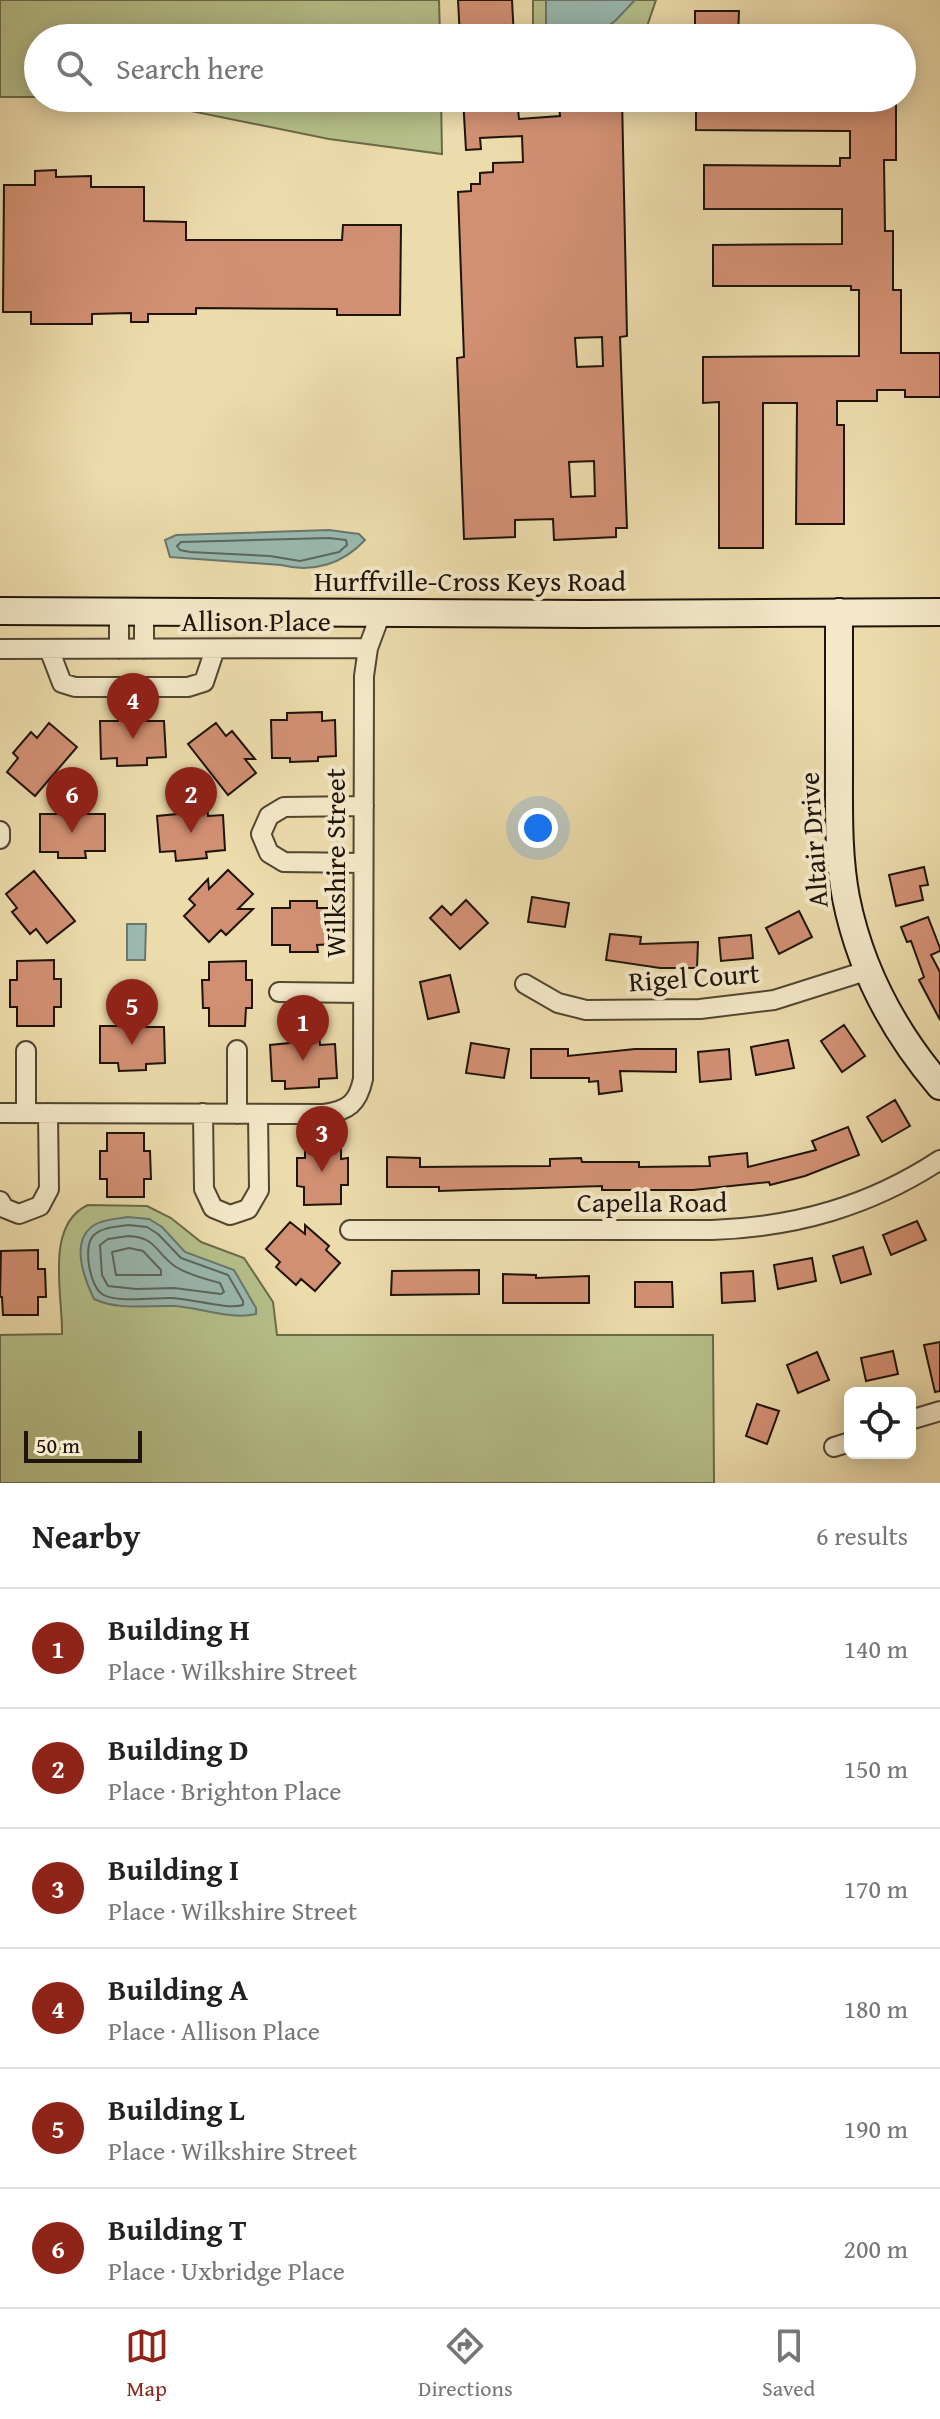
<!DOCTYPE html>
<meta charset="utf-8">
<style>
:root{--surface:#fff;--page:#f6f6f6;--text:#222;--muted:#767676;--line:#e0e0e0;--accent:#8f2418}
body{margin:0;font-family:"Gentium Book Plus",serif;background:var(--page);color:var(--text)}
.controls{position:absolute;right:24px;bottom:24px;display:grid;overflow:hidden;border-radius:12px;box-shadow:0 4px 20px #0003}
.controls button{width:72px;height:72px;display:grid;place-items:center;padding:0;border:0;border-bottom:2px solid var(--line);background:var(--surface);color:var(--text);font:40px sans-serif}
.scale{position:absolute;left:24px;bottom:20px;width:118px;box-sizing:border-box;padding-left:8px;border:4px solid #1f140b;border-top:0;font-size:22px;line-height:28px;white-space:nowrap;color:#1f140b;-webkit-text-stroke:6px #f3e8c8;paint-order:stroke}
.you{position:absolute;left:538px;top:828px;width:28px;height:28px;margin:-20px;border:6px solid #fff;border-radius:50%;background:#1a73e8;box-shadow:0 0 0 12px #1a73e833}
.badge{display:grid;place-items:center;width:52px;height:52px;border-radius:50%;background:var(--accent);color:#fff;font-size:26px;font-weight:700}
.pin{position:absolute;translate:-50% -66px;filter:drop-shadow(0 2px 4px #0008)}
.pin::after{content:'';position:absolute;top:42px;width:28px;height:24px;background:inherit;clip-path:polygon(0 0,100% 0,50% 100%)}
.list{margin:0;padding:0;list-style:none}
h2{display:flex;justify-content:space-between;align-items:center;height:104px;margin:0;padding:0 32px;font-size:34px}
h2 small{font-size:26px;font-weight:400;color:var(--muted)}
.list li{display:grid;grid-template-columns:52px 1fr auto;gap:24px;align-items:center;box-sizing:border-box;height:120px;padding:0 32px;border-top:2px solid var(--line)}
.list b{display:block;font-size:30px;white-space:nowrap}
.list p{margin:0;font-size:26px;white-space:nowrap;color:var(--muted)}
.list em{font-size:26px;font-style:normal;color:var(--muted)}
.icon{flex:none;width:44px;height:44px;fill:none;stroke:currentColor;stroke-width:2;stroke-linecap:round;stroke-linejoin:round}
.map{position:relative;flex:none;width:940px;height:1483px;overflow:hidden}
.search{position:absolute;background:var(--surface);box-shadow:0 4px 20px #0003;left:24px;right:24px;top:24px;height:88px;display:flex;align-items:center;gap:20px;box-sizing:border-box;padding:0 28px;border-radius:44px;color:var(--muted);font-size:30px}
.sheet{height:824px;background:var(--surface)}
nav{display:flex;justify-content:space-around;align-items:center;box-sizing:border-box;height:112px;border-top:2px solid var(--line);background:var(--surface);font-size:22px;color:var(--muted)}
nav a{display:grid;justify-items:center;gap:4px}
nav .on{color:var(--accent)}
.map>svg:first-child{display:block}
.green{fill:#b6c08a;stroke:#6a6a4a;stroke-width:2}
.water{fill:#9ab9b0;stroke:#69776e;stroke-width:2}
.lines{fill:none;stroke-linecap:round;stroke-linejoin:round}
.shore{stroke:#5c665e;stroke-width:2}
.building{fill:#d29073;stroke:#1f140b;stroke-width:2;fill-rule:evenodd}
.street-casing{stroke:#524633;stroke-width:22}
.secondary-casing{stroke:#1f140b;stroke-width:30}
.street{stroke:#f3e8c8;stroke-width:18}
.secondary{stroke:#f3e8c8;stroke-width:26}
.labels{text-anchor:middle;stroke-width:8;stroke-linejoin:round;paint-order:stroke}
.street-label{font-size:28px;fill:#1f140b;stroke:#f3e8c8}
</style>
<div class="map">
<svg width="940" height="1483" viewBox="0 0 940 1483">
<rect width="100%" height="100%" fill="#ecdbab"/>
<filter id="stains"><feTurbulence type="fractalNoise" baseFrequency=".0025" numOctaves="4"/><feColorMatrix values="0 0 0 0 .2 0 0 0 0 .09 0 0 0 0 .02 0 0 0 .5 -.17"/></filter>
<radialGradient id="worn" r=".72"><stop offset=".6" stop-color="#630" stop-opacity="0"/><stop offset="1" stop-color="#630" stop-opacity=".3"/></radialGradient>
<!-- green -->
<path class="green" d="M0 0H439L440 38H38V97H0Z
M533 0H656L643 38H533Z
M86 98H441L442 154 329 139 137 100Z
M88 1205 147 1206 171 1218 201 1242 244 1258 273 1302 277 1335H713L714 1483H0V1335L62 1334C63 1296 44 1225 88 1205Z"/>
<!-- water -->
<path class="water" d="M546 0H635L616 20 594 38H546Z
M329 530 359 534 365 540C343 564 313 573 281 565L170 557 165 540 176 535Z
M127 924H146L145 960H127Z
M127 1217 149 1219 162 1227 185 1252 234 1270 256 1308V1314C231 1320 201 1308 175 1306 147 1305 120 1311 94 1299 84 1278 69 1239 96 1224 105 1219 117 1219 127 1217Z"/>
<g class="lines">
<!-- shore -->
<path class="shore" d="M329 538 346 540 347 545 339 552 300 561 270 556 190 552 180 550 177 546 181 542Z
M128 1225 147 1227 158 1234 181 1258 228 1275 243 1301V1305C227 1310 189 1298 170 1298 153 1298 115 1303 102 1294 90 1286 83 1248 93 1236 101 1227 117 1227 128 1225Z
M128 1236C157 1237 155 1253 176 1267 189 1275 205 1279 220 1283L224 1292 221 1294 174 1288 136 1289 108 1286 102 1275 100 1245 108 1239Z
M129 1248 143 1251 161 1270V1275H116L112 1252Z"/>
</g>
<!-- building -->
<path class="building" d="M458 0H512L514 38H460Z
M695 11H739L738 38H695Z
M463 98H517L519 119 560 116 559 105 591 104 590 98H622L627 336 620 337 627 528H616V537L554 540 553 519 515 520V537L464 539 457 358 464 357 458 192 471 191V184H480V173L493 172V163L523 162 522 136 480 138 481 149 466 150ZM602 337 603 366 577 367 575 338ZM594 461 595 496 571 497 569 462Z
M696 98H896V160H884L885 231H893V290H901V353H940V397H905V390H877V401H837V425H844V524H796L797 403H763V548H719V402L703 403V357L859 356V290H851V286H713V245L842 244V209H704V165L840 166V158H850V131L696 130Z
M56 170V177L91 176V187H144V221L186 222V240H342L343 225H401L400 315H337V309L196 308V314H148V322H131V313L92 314V324H31V312H3L4 185H35V171Z
M322 712V721L335 720 336 756 318 757V761L290 762V758H272L271 720H287V713Z
M147 713V721H164L166 757 147 758V765L117 766V758L101 759 100 721H118V714Z
M49 723 77 747 35 796 7 772 18 758 13 753 31 732 37 738Z
M216 723 226 736 232 731 255 759H245L256 773 228 795 188 744Z
M207 806 208 816 223 815 225 850 206 852 207 858 176 861 175 851 160 852 157 816 177 814V808Z
M58 808H86V814H105V851H85L86 858H58V852H40V814H58Z
M924 867 928 885 920 886 923 900 896 906 889 875Z
M228 870 253 894 238 909H253L226 935 221 930 209 942 184 916 195 905 189 899 208 879 209 889Z
M34 871 75 921 47 943 36 929 30 934 12 912 17 908 6 894Z
M532 897 569 903 565 927 528 922Z
M466 900 488 923 460 949 430 918 442 906 451 915Z
M290 901H317V908H336V944L317 945 318 952H290V945H272V908H290Z
M799 911 812 937 779 954 766 928Z
M928 917 940 948V951L931 955 940 972V1020L919 980 924 977 911 941 907 942 901 927Z
M610 934 641 937 640 944 698 942 697 968H660L606 960Z
M751 935 753 958 721 961 719 938Z
M54 960V979H61V1007H54V1026H17V1007H10V980H17V961Z
M246 961V980H252V1008H246L245 1026H209V1008H203L202 980H209V962Z
M450 975 459 1012 428 1019 420 982Z
M119 1020H146V1027H164L165 1063 146 1064V1070L119 1071 118 1063H100V1026H119Z
M844 1025 865 1056 842 1072 821 1041Z
M319 1034 320 1045 335 1044 337 1078 319 1079V1087L285 1089V1081H272L270 1045 289 1043 288 1036Z
M788 1040 794 1068 756 1075 751 1047Z
M471 1043 509 1049 504 1078 466 1073Z
M531 1049H568V1056L635 1049H676V1072L620 1071 622 1091 599 1094 598 1081 589 1082V1078H531Z
M729 1049 731 1079 700 1082 698 1052Z
M895 1100 910 1126 882 1142 867 1117Z
M848 1127 859 1155 805 1176 770 1185 769 1182 693 1190H602V1186L439 1191V1187H387V1157L420 1158V1167L550 1166V1159L581 1158 582 1162H639V1167L710 1166 709 1157 747 1153 748 1167 816 1150 812 1141Z
M107 1133H144V1151H150L151 1179H144V1197H107V1179H100V1151H107Z
M305 1140H341V1159L348 1158V1185H341V1204L304 1205V1187L297 1186V1158H305Z
M917 1221 926 1240 891 1255 883 1235Z
M290 1222 305 1234V1225L329 1246 326 1250 340 1263 315 1291 301 1279 296 1285 276 1267 280 1262 266 1249Z
M863 1247 871 1274 841 1283 833 1256Z
M38 1250V1269H45L46 1297H38V1315H3L2 1297H0L1 1251Z
M812 1258 816 1281 778 1289 774 1265Z
M479 1270V1294L391 1295 392 1271Z
M753 1271 755 1301 722 1303 721 1273Z
M503 1274 536 1275V1278L589 1276V1303H503Z
M635 1282H672L673 1307H635Z
M940 1342V1391L935 1392 924 1345Z
M893 1351 898 1374 866 1381 861 1358Z
M817 1352 829 1380 798 1393 787 1365Z
M757 1404 779 1411 767 1444 746 1436Z"/>
<g class="lines">
<!-- street casing -->
<g class="street-casing">
<path id="street" d="M119 613V649
M144 614V649
M0 649 368 648
M49 649 62 683 75 687H188L204 682 215 649
M0 831V839
M363 863 284 862 269 853 261 834 269 816 284 807 364 806
M525 984 558 1003 586 1010 700 1009 774 1000 869 970
M279 992 363 993
M237 1050V1114
M0 1113 324 1114C348 1111 358 1103 363 1079L364 676 368 648 381 613
M26 1113V1051
M203 1113 204 1189 213 1208 230 1215 248 1209 259 1190 258 1114
M0 1201 4 1208 19 1214 40 1206 49 1189 48 1113
M350 1230H712C796 1227 870 1206 940 1160
M910 1420 940 1411
M834 1447 850 1442"/>
</g>
<!-- secondary casing -->
<g class="secondary-casing">
<path id="secondary" d="M0 611 586 614 940 612
M839 612C839 665 839 718 839 770 839 813 838 856 846 898 860 968 894 1032 940 1086"/>
</g>
<!-- street -->
<use href="#street" class="street"/>
<!-- secondary -->
<use href="#secondary" class="secondary"/>
</g>
<g class="labels">
<!-- street labels -->
<g class="street-label">
<text x="470" y="591">Hurffville-Cross Keys Road</text>
<text x="256" y="631">Allison Place</text>
<text transform="translate(813 840) rotate(-94)" y="10">Altair Drive</text>
<text transform="translate(335 863) rotate(-90)" y="10">Wilkshire Street</text>
<text transform="translate(694 977) rotate(-4)" y="10">Rigel Court</text>
<text x="652" y="1212">Capella Road</text>
</g>
</g>
<rect width="100%" height="100%" filter="url(#stains)"/>
<rect width="100%" height="100%" fill="url(#worn)"/>
</svg>
<div class="controls">
<button><svg class="icon" aria-label="locate" viewBox="0 0 24 24"><circle cx="12" cy="12" r="6"/><path d="M12 2v4M12 18v4M2 12h4M18 12h4"/></svg></button>
</div>
<div class="scale">50 m</div>
<div class="you"></div>
<div class="pin badge" style="left:303px;top:1061px">1</div>
<div class="pin badge" style="left:191px;top:833px">2</div>
<div class="pin badge" style="left:322px;top:1172px">3</div>
<div class="pin badge" style="left:133px;top:739px">4</div>
<div class="pin badge" style="left:132px;top:1045px">5</div>
<div class="pin badge" style="left:72px;top:833px">6</div>
<div class="search"><svg class="icon" aria-label="search" viewBox="0 0 24 24"><circle cx="10" cy="10" r="6"/><path d="M15 15l6 6"/></svg>Search here</div>
</div>
<section class="sheet">
<h2>Nearby<small>6 results</small></h2>
<ul class="list">
<li><span class="badge">1</span><div><b>Building H</b><p>Place · Wilkshire Street</p></div><em>140 m</em></li>
<li><span class="badge">2</span><div><b>Building D</b><p>Place · Brighton Place</p></div><em>150 m</em></li>
<li><span class="badge">3</span><div><b>Building I</b><p>Place · Wilkshire Street</p></div><em>170 m</em></li>
<li><span class="badge">4</span><div><b>Building A</b><p>Place · Allison Place</p></div><em>180 m</em></li>
<li><span class="badge">5</span><div><b>Building L</b><p>Place · Wilkshire Street</p></div><em>190 m</em></li>
<li><span class="badge">6</span><div><b>Building T</b><p>Place · Uxbridge Place</p></div><em>200 m</em></li>
</ul>
</section>
<nav>
<a class="on"><svg class="icon" aria-label="map" viewBox="0 0 24 24"><path d="M3 6l6-2 6 2 6-2v14l-6 2-6-2-6 2zM9 4v14M15 6v14"/></svg>Map</a>
<a><svg class="icon" aria-label="directions" viewBox="0 0 24 24"><path d="M12 3l9 9-9 9-9-9zM9 14v-3h6M13 9l2 2-2 2"/></svg>Directions</a>
<a><svg class="icon" aria-label="saved" viewBox="0 0 24 24"><path d="M7 4h10v16l-5-4-5 4z"/></svg>Saved</a>
</nav>
